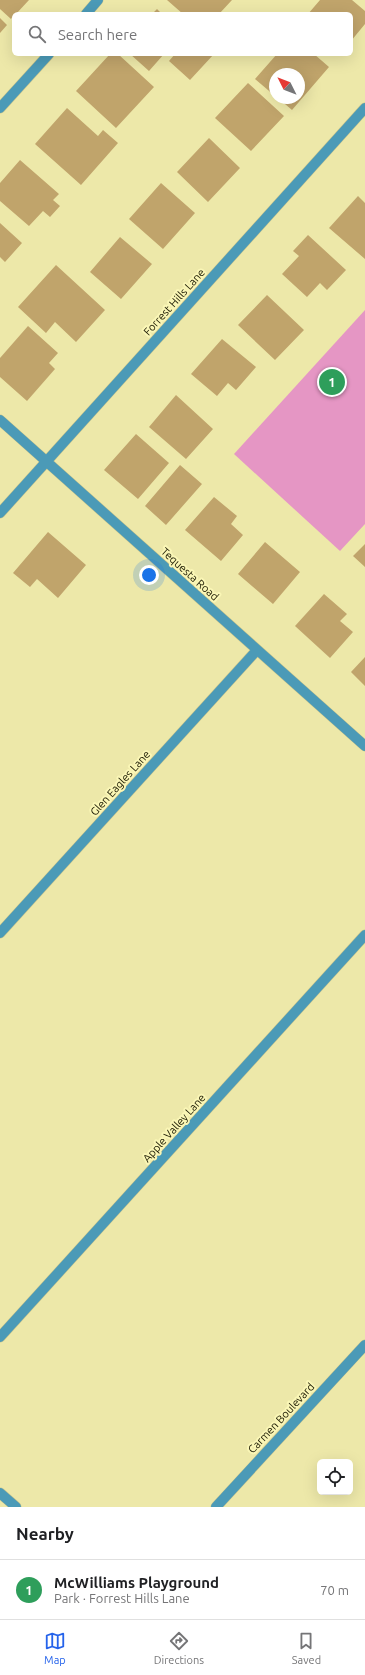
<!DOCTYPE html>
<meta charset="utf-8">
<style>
:root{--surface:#fff;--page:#f2f2f2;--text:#202124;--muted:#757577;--line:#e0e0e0;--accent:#2563eb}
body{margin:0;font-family:Ubuntu,sans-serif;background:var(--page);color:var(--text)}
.controls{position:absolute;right:12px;bottom:12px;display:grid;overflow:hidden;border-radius:6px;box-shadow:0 4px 16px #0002}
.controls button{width:36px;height:36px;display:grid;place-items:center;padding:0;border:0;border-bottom:1px solid var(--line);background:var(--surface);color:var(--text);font:20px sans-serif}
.compass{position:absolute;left:269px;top:68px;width:36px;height:36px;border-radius:50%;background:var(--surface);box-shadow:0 4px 16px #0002;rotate:312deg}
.you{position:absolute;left:149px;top:575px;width:14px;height:14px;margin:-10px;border:3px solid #fff;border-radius:50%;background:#1a73e8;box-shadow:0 0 0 6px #1a73e833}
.badge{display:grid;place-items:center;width:26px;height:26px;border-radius:50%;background:var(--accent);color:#fff;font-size:13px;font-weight:700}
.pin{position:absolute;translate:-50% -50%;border:2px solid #fff;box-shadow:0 1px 4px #0006}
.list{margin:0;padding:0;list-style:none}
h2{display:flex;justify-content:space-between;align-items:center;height:52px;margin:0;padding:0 16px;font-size:17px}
h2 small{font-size:13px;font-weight:400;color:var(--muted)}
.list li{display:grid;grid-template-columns:26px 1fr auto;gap:12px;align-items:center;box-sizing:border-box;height:60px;padding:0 16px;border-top:1px solid var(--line)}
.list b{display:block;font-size:15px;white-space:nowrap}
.list p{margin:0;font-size:13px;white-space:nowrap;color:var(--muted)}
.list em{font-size:13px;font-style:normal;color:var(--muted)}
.icon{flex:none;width:22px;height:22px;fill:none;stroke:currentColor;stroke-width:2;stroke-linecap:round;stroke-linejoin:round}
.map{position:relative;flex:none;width:365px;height:1507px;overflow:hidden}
.search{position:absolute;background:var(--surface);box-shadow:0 4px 16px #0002;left:12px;right:12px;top:12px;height:44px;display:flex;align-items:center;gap:10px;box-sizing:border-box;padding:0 14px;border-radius:6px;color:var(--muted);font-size:15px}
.sheet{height:112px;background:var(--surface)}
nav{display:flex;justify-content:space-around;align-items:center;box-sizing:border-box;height:56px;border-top:1px solid var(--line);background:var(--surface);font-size:11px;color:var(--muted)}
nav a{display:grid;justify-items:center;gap:2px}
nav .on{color:var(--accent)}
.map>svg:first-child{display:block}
.green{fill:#e596c4}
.building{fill:#c0a46b}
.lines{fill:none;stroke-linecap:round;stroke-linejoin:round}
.street-casing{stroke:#c8c48c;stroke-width:11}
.street{stroke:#4b9ab7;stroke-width:10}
.labels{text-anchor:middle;stroke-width:4;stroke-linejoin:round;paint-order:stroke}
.street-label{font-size:11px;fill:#222007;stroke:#faf6b6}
</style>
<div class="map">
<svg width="365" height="1507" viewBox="0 0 365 1507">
<rect width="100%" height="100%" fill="#ede8a9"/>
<!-- green -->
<path class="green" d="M365 310V524L340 551 234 454Z"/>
<!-- building -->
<path class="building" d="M0 0H29L16 14H14L11 19 0 9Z
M167 0H232L219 14H183Z
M320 0H352L365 11V24L351 41V14H308Z
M157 9 162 14H152Z
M0 18 7 25 0 33Z
M110 54H118L154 87 116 128 76 91Z
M130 54H164L149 71Z
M175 54H214L190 80 169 61Z
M277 54H314L329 67 292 110 278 98H299V74H275V96L255 79Z
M248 83 284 116 251 151 215 118Z
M67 108 98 136 103 130 118 143 81 185 35 144Z
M209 138 240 168 208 202 177 172Z
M20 160 59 194 53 200 60 206 50 217 43 211 29 226 0 201V183Z
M161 183 195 213 163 249 129 219Z
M358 196 365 203V259L329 228Z
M0 223 22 243 5 262 0 257Z
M308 235 346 270 327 290 320 283 307 297 282 274 299 256 293 251Z
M120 237 152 264 121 299 90 272Z
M56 265 105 310 76 342 55 322 46 333 18 307Z
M267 295 304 330 275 360 238 325Z
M28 326 58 353 49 363 55 369 27 401 0 377V358Z
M222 339 256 367 236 390 228 383 217 396 191 374Z
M176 395 213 429 186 459 149 427Z
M136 434 169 463 138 499 104 470Z
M180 465 202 484 166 525 145 506Z
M214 497 237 516 231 524 243 535 221 561 185 530Z
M48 532 86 565 58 598 37 579 30 587 13 573Z
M265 542 300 572 273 604 238 574Z
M365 544V567L353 556Z
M324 594 347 614 340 621 353 632 330 658 295 626Z
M365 657V686L351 672Z"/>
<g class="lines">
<!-- street casing -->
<g class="street-casing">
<path id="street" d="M86 14 98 0
M0 108 49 54
M0 420 365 746
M0 513 365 108
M0 933 257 650
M0 1337 365 935
M0 1493 16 1507
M216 1507 365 1345"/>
</g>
<!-- street -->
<use href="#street" class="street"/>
</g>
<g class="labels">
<!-- street labels -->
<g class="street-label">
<text transform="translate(174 302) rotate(-48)" y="4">Forrest Hills Lane</text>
<text transform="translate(190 574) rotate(42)" y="4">Tequesta Road</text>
<text transform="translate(120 783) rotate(-48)" y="4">Glen Eagles Lane</text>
<text transform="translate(174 1128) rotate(-48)" y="4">Apple Valley Lane</text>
<text transform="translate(281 1418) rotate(-47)" y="4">Carmen Boulevard</text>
</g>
</g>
</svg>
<div class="controls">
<button><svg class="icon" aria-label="locate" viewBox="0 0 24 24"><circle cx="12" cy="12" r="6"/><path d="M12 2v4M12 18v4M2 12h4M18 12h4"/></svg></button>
</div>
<svg class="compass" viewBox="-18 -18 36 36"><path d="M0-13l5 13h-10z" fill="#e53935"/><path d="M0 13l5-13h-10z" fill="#757577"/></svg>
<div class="you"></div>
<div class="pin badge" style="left:332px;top:382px;background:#2e9e5b">1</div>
<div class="search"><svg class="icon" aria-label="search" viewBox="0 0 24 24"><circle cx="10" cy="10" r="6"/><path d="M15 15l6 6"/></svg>Search here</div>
</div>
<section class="sheet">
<h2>Nearby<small></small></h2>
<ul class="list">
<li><span class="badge" style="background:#2e9e5b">1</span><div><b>McWilliams Playground</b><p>Park · Forrest Hills Lane</p></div><em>70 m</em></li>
</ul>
</section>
<nav>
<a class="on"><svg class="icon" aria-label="map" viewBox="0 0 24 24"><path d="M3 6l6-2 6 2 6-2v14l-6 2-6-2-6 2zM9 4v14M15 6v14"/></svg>Map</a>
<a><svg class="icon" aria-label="directions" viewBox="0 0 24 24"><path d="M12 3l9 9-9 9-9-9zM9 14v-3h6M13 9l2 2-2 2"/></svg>Directions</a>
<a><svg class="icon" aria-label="saved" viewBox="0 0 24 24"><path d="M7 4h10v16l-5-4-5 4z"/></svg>Saved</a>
</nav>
